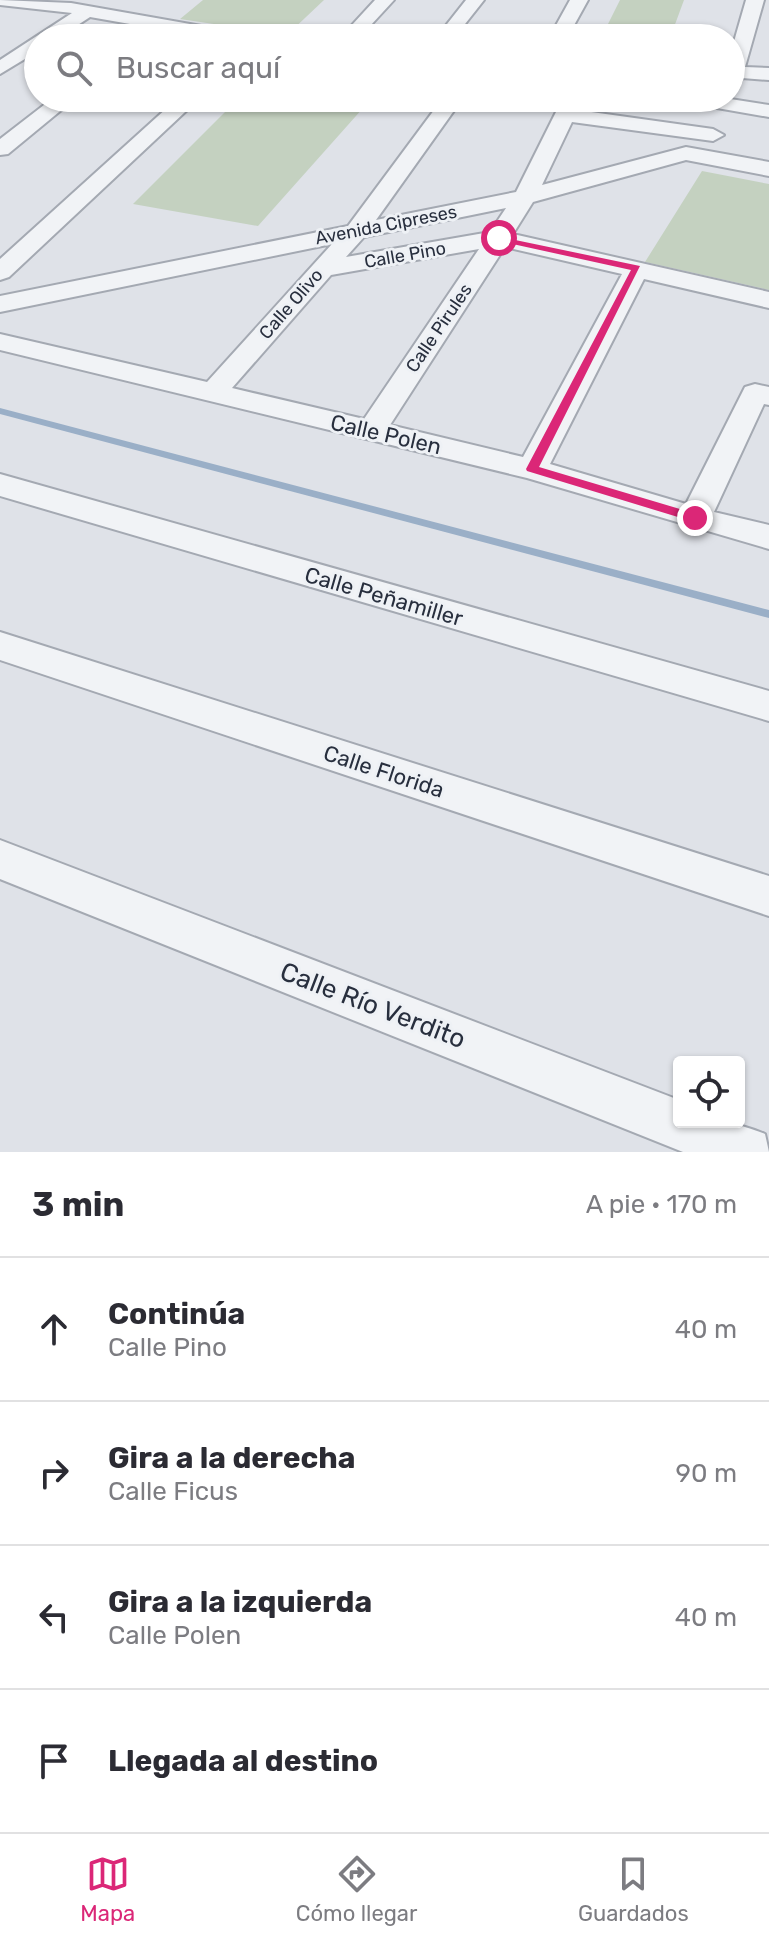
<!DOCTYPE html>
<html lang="es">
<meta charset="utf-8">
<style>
:root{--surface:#fff;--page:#f7f7f7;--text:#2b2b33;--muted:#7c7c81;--line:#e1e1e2;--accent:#db2777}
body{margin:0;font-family:Rubik,sans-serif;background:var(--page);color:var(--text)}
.controls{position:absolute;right:24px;bottom:24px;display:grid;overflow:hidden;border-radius:8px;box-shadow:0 2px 6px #0004}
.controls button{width:72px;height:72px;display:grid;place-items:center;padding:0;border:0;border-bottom:2px solid var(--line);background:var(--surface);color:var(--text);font:40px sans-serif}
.stop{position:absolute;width:24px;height:24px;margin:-18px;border:6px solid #db2777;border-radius:50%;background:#fff}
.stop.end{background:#db2777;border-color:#fff;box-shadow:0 2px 8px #0008}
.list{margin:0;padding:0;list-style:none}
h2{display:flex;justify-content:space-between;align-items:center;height:104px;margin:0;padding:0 32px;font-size:34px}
h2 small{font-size:26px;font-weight:400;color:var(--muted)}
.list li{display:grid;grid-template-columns:52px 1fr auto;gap:24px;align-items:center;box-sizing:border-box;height:144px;padding:0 32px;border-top:2px solid var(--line)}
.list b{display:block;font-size:30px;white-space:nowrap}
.list p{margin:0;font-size:26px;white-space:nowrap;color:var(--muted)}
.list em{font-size:26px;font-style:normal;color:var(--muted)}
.icon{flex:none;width:44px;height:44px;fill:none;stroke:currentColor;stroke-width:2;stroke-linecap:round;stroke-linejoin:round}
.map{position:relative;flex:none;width:769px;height:1152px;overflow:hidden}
.search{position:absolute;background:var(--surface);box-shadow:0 2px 6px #0004;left:24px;right:24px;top:24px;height:88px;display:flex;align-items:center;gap:20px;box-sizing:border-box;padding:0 28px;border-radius:44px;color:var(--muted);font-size:30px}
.sheet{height:680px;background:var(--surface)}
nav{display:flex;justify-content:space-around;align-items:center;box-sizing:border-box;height:112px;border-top:2px solid var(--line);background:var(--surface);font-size:22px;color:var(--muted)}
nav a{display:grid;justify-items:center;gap:4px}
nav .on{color:var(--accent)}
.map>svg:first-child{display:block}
.green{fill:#c4d1c0}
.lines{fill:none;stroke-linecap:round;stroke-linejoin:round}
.stream{fill:#9aafc7;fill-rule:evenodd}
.minor-casing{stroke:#a4a9b2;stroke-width:4}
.minor{fill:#f1f3f6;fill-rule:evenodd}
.route{fill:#db2777}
.labels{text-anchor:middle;stroke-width:6;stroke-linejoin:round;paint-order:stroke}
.far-street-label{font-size:18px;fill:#282f3e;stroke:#eef1f5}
.street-label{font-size:22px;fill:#282f3e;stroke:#eef1f5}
.near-street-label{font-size:26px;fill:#282f3e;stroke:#eef1f5}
</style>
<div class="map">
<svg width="769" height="1152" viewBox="0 0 769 1152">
<rect width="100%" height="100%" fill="#dfe2e8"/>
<!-- green -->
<path class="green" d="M203 0H324L287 35 180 19Z
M620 0H684L670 38H601Z
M239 98H372L258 226 133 204Z
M702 171 769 184V290L645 262Z"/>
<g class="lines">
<!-- stream -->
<path class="stream" d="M0 408 769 610V618L0 414Z"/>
<!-- minor casing -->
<g class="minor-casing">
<path id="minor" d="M0 0 71 3 241 33 250 38H210L90 17 58 38H38V51L0 74V60L72 13 0 5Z
M375 0H394L359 38H340Z
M466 0H484L454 38H436Z
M570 0H588L567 38H549Z
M746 0H764L745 67 769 68V80L742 78 738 88 731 90V52Z
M53 98H76L8 154 0 155V139Z
M178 98H200L9 277 0 280V259Z
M443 98H463L376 220 516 192 563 98H583L577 110 713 129 724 135 713 141 572 122 542 185 686 147 769 162V176L686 160 533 202 513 234 769 292V308L644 279 550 464 686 504 745 387 755 384 769 387V405L764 404 714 512 769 525V549L527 478 0 350V334L207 382 332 244 0 312V296L348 226ZM506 208 490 232 346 257 364 237ZM505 247 622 274 523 457 390 425ZM479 249 364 419 232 388 331 275Z
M724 98 769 105V117L717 108 714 104Z
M0 474 769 691V721L0 496Z
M0 632 769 876V916L0 660Z
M0 840 679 1100V1122C714 1122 732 1120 765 1134L769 1152H683L0 879Z"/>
</g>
<!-- minor -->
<use href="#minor" class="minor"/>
</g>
<!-- route -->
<path class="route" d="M496 236 640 266 539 467 700 515V521H691L527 471 526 469 631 270 499 241Z"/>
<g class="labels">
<!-- far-street labels -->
<g class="far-street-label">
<text transform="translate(386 225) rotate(-11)" y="6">Avenida Cipreses</text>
<text transform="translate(405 255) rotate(-10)" y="6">Calle Pino</text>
<text transform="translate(291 304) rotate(-49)" y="6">Calle Olivo</text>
<text transform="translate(439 328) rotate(-56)" y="6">Calle Pirules</text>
</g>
<!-- street labels -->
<g class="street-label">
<text transform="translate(386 434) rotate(13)" y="8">Calle Polen</text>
<text transform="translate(384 596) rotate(16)" y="8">Calle Peñamiller</text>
<text transform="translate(384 771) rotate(18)" y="8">Calle Florida</text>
</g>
<!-- near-street labels -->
<g class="near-street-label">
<text transform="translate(373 1005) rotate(21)" y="9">Calle Río Verdito</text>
</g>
</g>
</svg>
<div class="controls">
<button><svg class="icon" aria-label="locate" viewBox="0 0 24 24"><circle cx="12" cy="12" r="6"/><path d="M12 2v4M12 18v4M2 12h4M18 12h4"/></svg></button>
</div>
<div class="stop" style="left:499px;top:238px"></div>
<div class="stop end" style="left:695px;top:518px"></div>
<div class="search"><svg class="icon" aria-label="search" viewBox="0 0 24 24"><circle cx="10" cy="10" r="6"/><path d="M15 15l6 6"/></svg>Buscar aquí</div>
</div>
<section class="sheet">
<h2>3 min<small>A pie · 170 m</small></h2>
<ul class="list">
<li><svg class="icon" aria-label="ahead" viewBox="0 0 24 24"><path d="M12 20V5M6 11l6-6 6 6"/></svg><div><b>Continúa</b><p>Calle Pino</p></div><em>40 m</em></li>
<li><svg class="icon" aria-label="right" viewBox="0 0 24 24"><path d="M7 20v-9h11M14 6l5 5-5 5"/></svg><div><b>Gira a la derecha</b><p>Calle Ficus</p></div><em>90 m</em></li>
<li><svg class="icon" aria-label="left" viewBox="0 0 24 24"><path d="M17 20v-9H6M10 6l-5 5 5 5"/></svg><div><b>Gira a la izquierda</b><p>Calle Polen</p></div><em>40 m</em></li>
<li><svg class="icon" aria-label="arrive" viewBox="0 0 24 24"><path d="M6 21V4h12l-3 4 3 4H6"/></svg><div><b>Llegada al destino</b></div></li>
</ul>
</section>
<nav>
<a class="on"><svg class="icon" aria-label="map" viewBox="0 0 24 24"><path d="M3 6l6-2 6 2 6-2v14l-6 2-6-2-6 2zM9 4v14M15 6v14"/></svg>Mapa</a>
<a><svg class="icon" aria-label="directions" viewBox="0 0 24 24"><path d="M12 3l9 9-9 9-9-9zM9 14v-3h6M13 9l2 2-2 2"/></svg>Cómo llegar</a>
<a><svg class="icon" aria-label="saved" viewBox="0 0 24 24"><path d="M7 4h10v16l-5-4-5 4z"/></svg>Guardados</a>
</nav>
